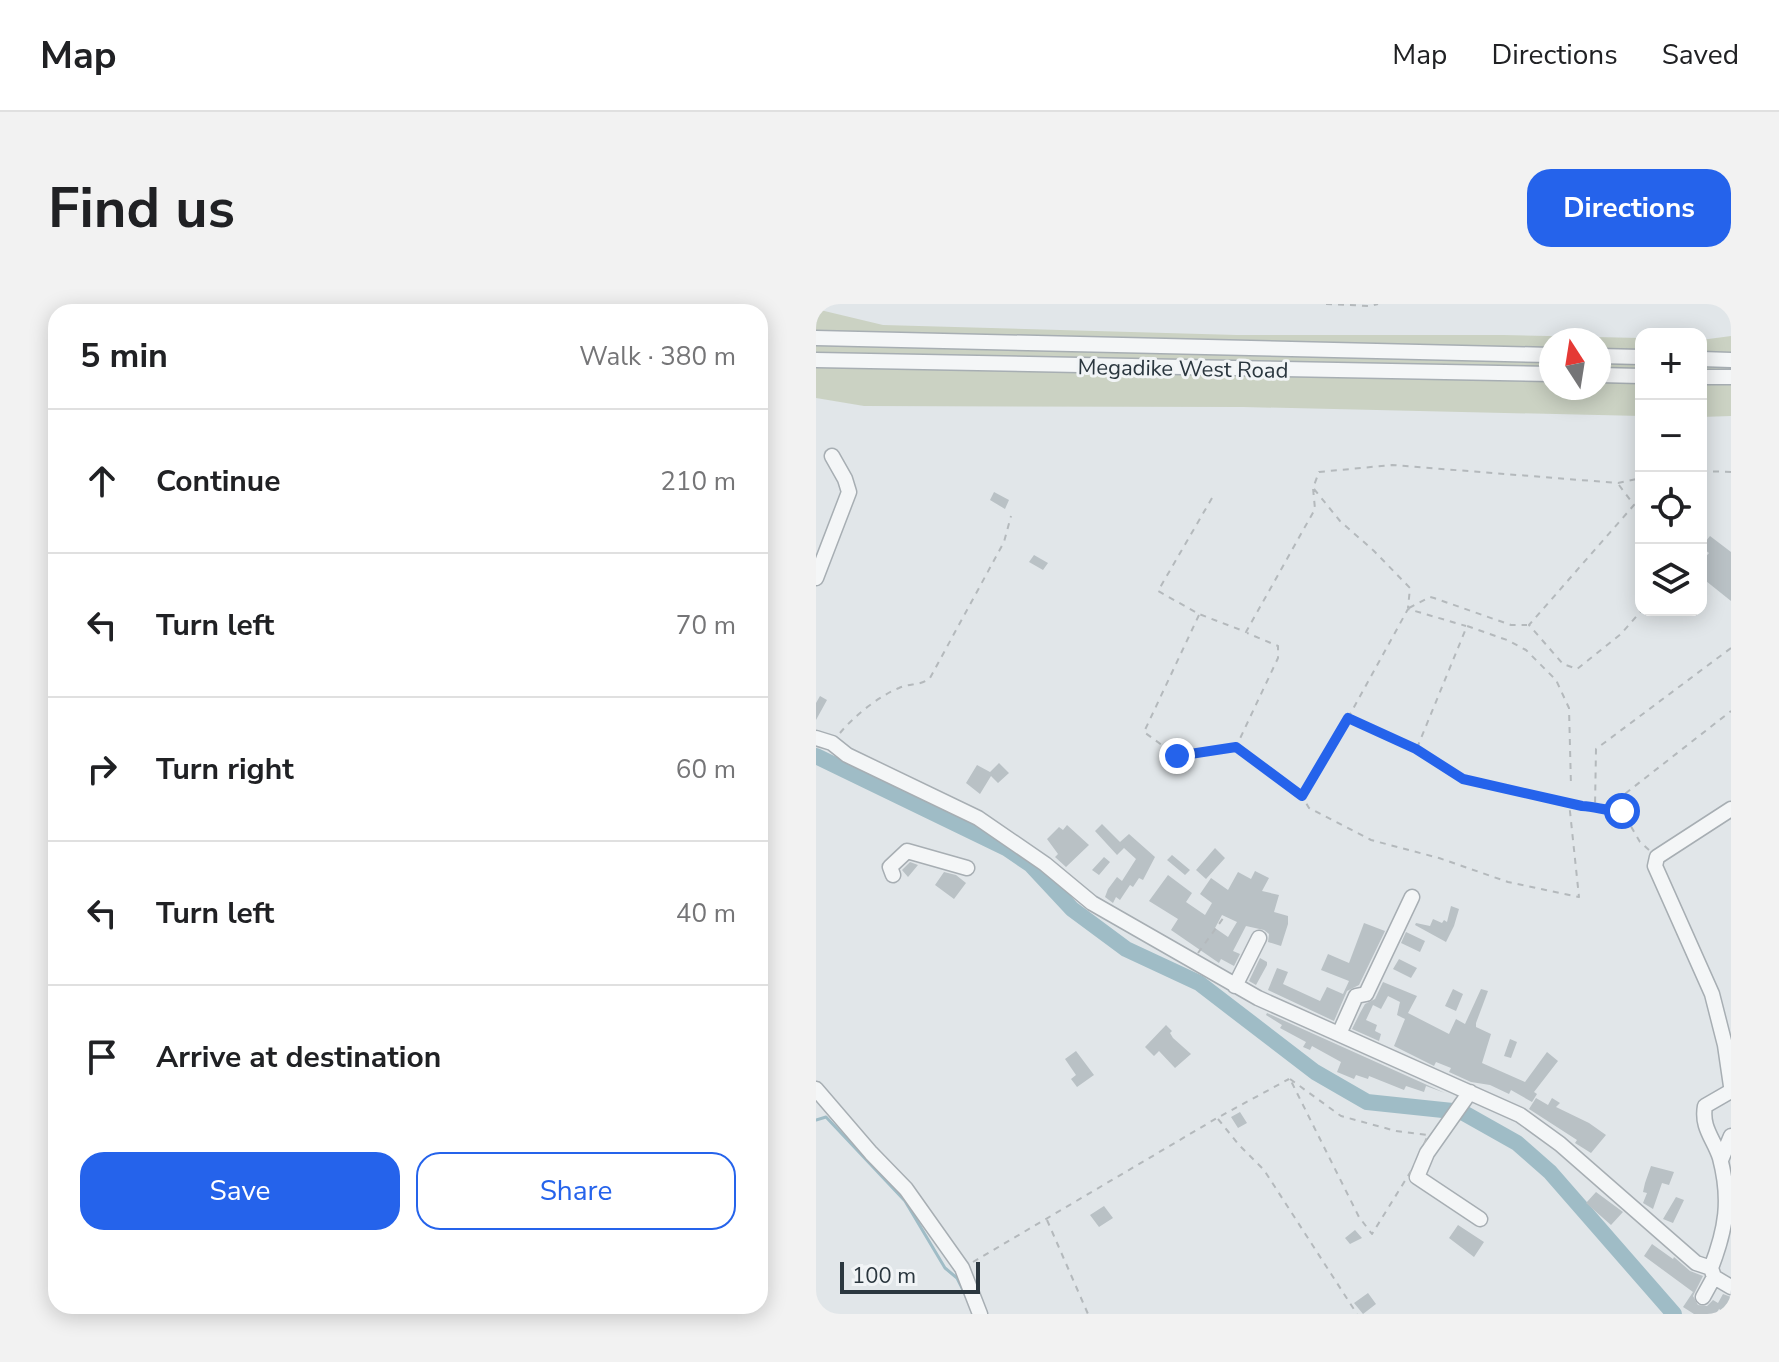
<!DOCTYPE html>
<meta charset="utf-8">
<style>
:root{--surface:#fff;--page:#f2f2f2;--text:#202124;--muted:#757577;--line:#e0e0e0;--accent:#2563eb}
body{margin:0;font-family:"Nunito Sans",sans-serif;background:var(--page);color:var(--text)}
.controls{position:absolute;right:24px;top:24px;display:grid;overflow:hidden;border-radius:16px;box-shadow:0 4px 20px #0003}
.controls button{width:72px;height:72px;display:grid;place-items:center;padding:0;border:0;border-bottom:2px solid var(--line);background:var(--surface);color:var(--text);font:40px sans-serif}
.compass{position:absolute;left:723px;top:24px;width:72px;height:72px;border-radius:50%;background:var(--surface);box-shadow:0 4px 20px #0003;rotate:348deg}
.scale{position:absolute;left:24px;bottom:20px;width:140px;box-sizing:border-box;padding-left:8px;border:4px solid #2b373f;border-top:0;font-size:22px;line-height:28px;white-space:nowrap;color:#2b373f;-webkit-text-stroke:6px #f1f4f6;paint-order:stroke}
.stop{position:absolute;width:24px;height:24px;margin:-18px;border:6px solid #2563eb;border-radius:50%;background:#fff}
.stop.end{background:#2563eb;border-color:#fff;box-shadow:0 2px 8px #0008}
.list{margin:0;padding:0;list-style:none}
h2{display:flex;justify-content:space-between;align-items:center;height:104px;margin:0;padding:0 32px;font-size:34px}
h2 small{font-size:26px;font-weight:400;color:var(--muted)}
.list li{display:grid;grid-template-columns:52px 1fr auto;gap:24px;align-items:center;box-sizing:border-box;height:144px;padding:0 32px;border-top:2px solid var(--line)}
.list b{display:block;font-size:30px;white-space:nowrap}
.list em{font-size:26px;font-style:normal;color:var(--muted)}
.actions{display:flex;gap:16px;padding:24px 32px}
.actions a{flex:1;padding:18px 0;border:2px solid var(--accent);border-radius:24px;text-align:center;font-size:28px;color:var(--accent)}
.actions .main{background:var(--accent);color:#fff}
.icon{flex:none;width:44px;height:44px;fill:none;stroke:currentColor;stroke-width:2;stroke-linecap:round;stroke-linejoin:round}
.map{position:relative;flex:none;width:915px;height:1010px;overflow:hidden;border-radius:24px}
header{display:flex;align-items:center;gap:48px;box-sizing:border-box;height:112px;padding:0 40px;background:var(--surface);border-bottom:2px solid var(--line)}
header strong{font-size:38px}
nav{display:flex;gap:44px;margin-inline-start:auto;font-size:28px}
.intro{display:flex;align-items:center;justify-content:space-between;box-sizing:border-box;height:192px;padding:0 48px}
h1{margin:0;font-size:56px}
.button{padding:20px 36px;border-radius:24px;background:var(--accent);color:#fff;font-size:28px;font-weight:700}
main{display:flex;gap:48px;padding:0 48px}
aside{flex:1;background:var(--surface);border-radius:24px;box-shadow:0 4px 20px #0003}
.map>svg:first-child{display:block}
.green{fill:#cbd2c3;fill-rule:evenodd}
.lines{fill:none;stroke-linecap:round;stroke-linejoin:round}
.stream{stroke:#9fbcc6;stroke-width:3}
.river{stroke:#9fbcc6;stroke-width:16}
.building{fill:#b9c1c5;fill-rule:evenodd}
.minor-casing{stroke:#a7aeb3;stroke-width:17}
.path{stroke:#b4b9bc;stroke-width:2;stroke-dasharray:6 6;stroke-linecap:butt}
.minor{stroke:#f4f6f7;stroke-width:14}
.route{stroke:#2563eb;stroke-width:10}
.labels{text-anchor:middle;stroke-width:6;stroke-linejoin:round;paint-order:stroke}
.street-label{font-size:22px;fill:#2b373f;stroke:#f1f4f6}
</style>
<header>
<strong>Map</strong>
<nav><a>Map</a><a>Directions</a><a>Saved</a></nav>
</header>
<div class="intro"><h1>Find us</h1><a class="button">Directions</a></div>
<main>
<aside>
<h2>5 min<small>Walk · 380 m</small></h2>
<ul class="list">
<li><svg class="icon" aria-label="ahead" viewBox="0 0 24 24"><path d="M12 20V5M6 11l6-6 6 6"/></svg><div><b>Continue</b></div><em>210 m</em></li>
<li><svg class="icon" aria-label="left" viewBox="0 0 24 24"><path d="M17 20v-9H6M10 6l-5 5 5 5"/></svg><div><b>Turn left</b></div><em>70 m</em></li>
<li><svg class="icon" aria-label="right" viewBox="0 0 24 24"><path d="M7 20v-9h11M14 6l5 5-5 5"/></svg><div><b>Turn right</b></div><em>60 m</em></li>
<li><svg class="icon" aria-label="left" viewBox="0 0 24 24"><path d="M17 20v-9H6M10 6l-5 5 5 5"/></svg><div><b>Turn left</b></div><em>40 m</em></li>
<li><svg class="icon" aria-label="arrive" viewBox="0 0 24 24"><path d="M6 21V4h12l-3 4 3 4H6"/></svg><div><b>Arrive at destination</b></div></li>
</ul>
<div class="actions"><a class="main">Save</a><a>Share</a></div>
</aside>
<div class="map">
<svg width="915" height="1010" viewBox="0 0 915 1010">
<rect width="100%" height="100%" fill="#e1e6e9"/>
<!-- green -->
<path class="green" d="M0 5 67 21 421 31H687L825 34V112L427 103 48 102 0 94ZM735 36H783V84H735Z
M915 32V112L885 113V36Z"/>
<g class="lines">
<!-- stream -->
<path class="stream" d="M0 816 10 813 89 897 129 964 141 974 148 988"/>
<!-- river -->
<path class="river" d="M0 452 190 544 215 561 256 605 310 645 383 679 499 768 551 798 646 808 701 839 734 868 858 1010"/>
</g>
<!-- building -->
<path class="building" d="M178 188 193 196 189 205 174 196Z
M894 232 915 248V297L885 273V258L893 249 885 243Z
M218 251 232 259 227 266 213 258Z
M4 392 11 396 0 416V399Z
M183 459 193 469 182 479 175 472 164 490 150 479 161 461 174 468Z
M286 520 304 538 313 530 339 553 327 576 323 574 317 583 314 581 304 596 300 593 297 599 289 593 292 585 301 573 306 577 320 555 308 544 301 551 279 527Z
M251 521 273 541 250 563 239 553 242 550 231 535 243 523 247 526Z
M399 544 409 554 390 575 380 566Z
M356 551 374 566 369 571 351 556Z
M288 553 294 558 283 571 276 566Z
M94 558 102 561 92 573 86 566Z
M439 567 453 574 446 587 463 591 458 608 472 612V620L465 642 452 638 453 630 448 626 430 622 417 647 424 650 418 662 405 655 403 659 355 626 362 615 333 597 352 571 376 589 370 598 389 611 396 599 384 590 395 574 412 586 422 568 435 575ZM406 611 421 618 412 633 399 624Z
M128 568 140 571 150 579 138 595 119 581Z
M635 602 643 605 638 622 630 638 599 621 600 619 614 622 617 615 626 619 628 616 631 618Z
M548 619 569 627 543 681 531 687 518 717 452 686 461 664 472 668 467 680 504 697 511 683 527 690 533 677 505 666 512 650 533 659Z
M590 628 609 637 604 648 585 639Z
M444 654 451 658V661L440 681 433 677Z
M583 655 601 664 595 674 577 665Z
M567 678 601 692 592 709 633 730 640 715 649 720 665 685 672 687 660 719V723L675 730 666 759 709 778 731 748 742 757 718 788 721 790 716 798 695 786 693 790 674 781 655 778 633 768 635 764 620 758 618 762 578 742 589 715 581 711 584 698 572 692 565 705 557 701 550 716 561 721 559 727 565 730 563 737 536 725 544 709 549 700 559 695Z
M637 685 647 690 640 707 629 702Z
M451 709 629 789 610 782 608 788 590 782 588 786 553 772 552 775 540 771 538 775 521 768 525 758 496 742 494 746 487 743 490 738 464 724 466 721 450 711Z
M350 721 356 727 354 729 357 734 375 750 359 764 343 747 338 752 329 743Z
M694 735 701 738 695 754 688 752Z
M260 747 278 771 261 783 255 775 260 771 249 755Z
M720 794 732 801 736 794 744 799 740 803 773 819 790 831 775 849 759 839 761 836 713 805Z
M424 808 431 819 422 824 415 813Z
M835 862 858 868 853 881 846 879 837 905 827 899 831 889 827 888 829 879Z
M780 888 807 908 795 921 770 899Z
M860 893 868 896 857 919 847 915Z
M288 902 297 914 283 923 274 911Z
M642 921 668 938 658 953 633 934Z
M539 926 546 934 534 940 529 934Z
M836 940 857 955 858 953 874 967 887 972 877 992 882 1001 891 1002 897 996 902 999 907 990 915 993 912 1010 903 1005 900 1010H878L867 1003 877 988 828 952Z
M552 989 560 1000 547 1010 538 999Z"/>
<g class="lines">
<!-- minor casing -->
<g class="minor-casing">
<path id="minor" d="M0 34 735 51
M783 52 825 53
M885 55 915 56
M0 56 735 70
M783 71 825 72
M885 73H915
M0 274 33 188 29 175 16 152
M0 434 16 439 31 451 162 514 229 560 276 599 442 694 704 811 744 840 880 959 895 964 898 973 915 983
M915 505 841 553 839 562 896 690 909 741 915 782
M77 571 74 563 91 547 151 564
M419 682 443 634
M523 730 540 692 550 690 596 593
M0 785 55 849 90 885 146 964 164 1010
M654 788 611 849 601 873 664 915
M905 856 915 832
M895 964C910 925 915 896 904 854 898 835 885 824 889 802L915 787
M887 993 898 973"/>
</g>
<!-- path -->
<path class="path" d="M510 0 554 2 562 0
M885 167 915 168
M803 181 818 201 713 321 747 360 761 365 805 330 826 306
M498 185 524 217 558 247 594 284 592 304
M396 194 342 287 383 310 430 328 499 205 497 184 503 168 576 161 802 179 825 174
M593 304 614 293 618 294 695 321H711
M383 311 328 428 361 452 420 443 462 354V342L431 329
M915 344 780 445 779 503 787 507 915 407
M532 414 592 305 650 322
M24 429C38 412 63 392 83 384 94 379 105 382 114 374L188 238 195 212
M420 443 486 492 532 414 600 445 647 475 753 498 763 593 692 578 623 554 555 536 493 504 486 492
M601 444 651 322 691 336 710 346 740 376 753 404 755 482
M754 498 779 503
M788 507H806L824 538 833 546
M382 649 408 613
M474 775 525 812 580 827 612 831 600 859 556 930 543 913Z
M402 815 423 841 448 866 541 1010
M231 916 272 1010
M157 958 401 814 473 775"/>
<!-- minor -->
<use href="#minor" class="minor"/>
</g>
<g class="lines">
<!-- route -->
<path class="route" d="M361 452 420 443 486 492 532 414 600 445 647 475 766 502C781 503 791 507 806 507"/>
</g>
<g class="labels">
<!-- street labels -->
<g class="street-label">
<text transform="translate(367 64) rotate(1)" y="8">Megadike West Road</text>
</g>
</g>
</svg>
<div class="controls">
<button>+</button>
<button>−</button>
<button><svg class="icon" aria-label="locate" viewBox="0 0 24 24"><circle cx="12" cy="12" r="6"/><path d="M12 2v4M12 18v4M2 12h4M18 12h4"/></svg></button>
<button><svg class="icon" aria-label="layers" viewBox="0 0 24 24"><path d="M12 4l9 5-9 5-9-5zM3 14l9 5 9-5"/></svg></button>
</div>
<svg class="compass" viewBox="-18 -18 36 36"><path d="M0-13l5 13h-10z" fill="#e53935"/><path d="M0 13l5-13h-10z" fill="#757577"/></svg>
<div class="scale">100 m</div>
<div class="stop" style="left:806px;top:507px"></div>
<div class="stop end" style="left:361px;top:452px"></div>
</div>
</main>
